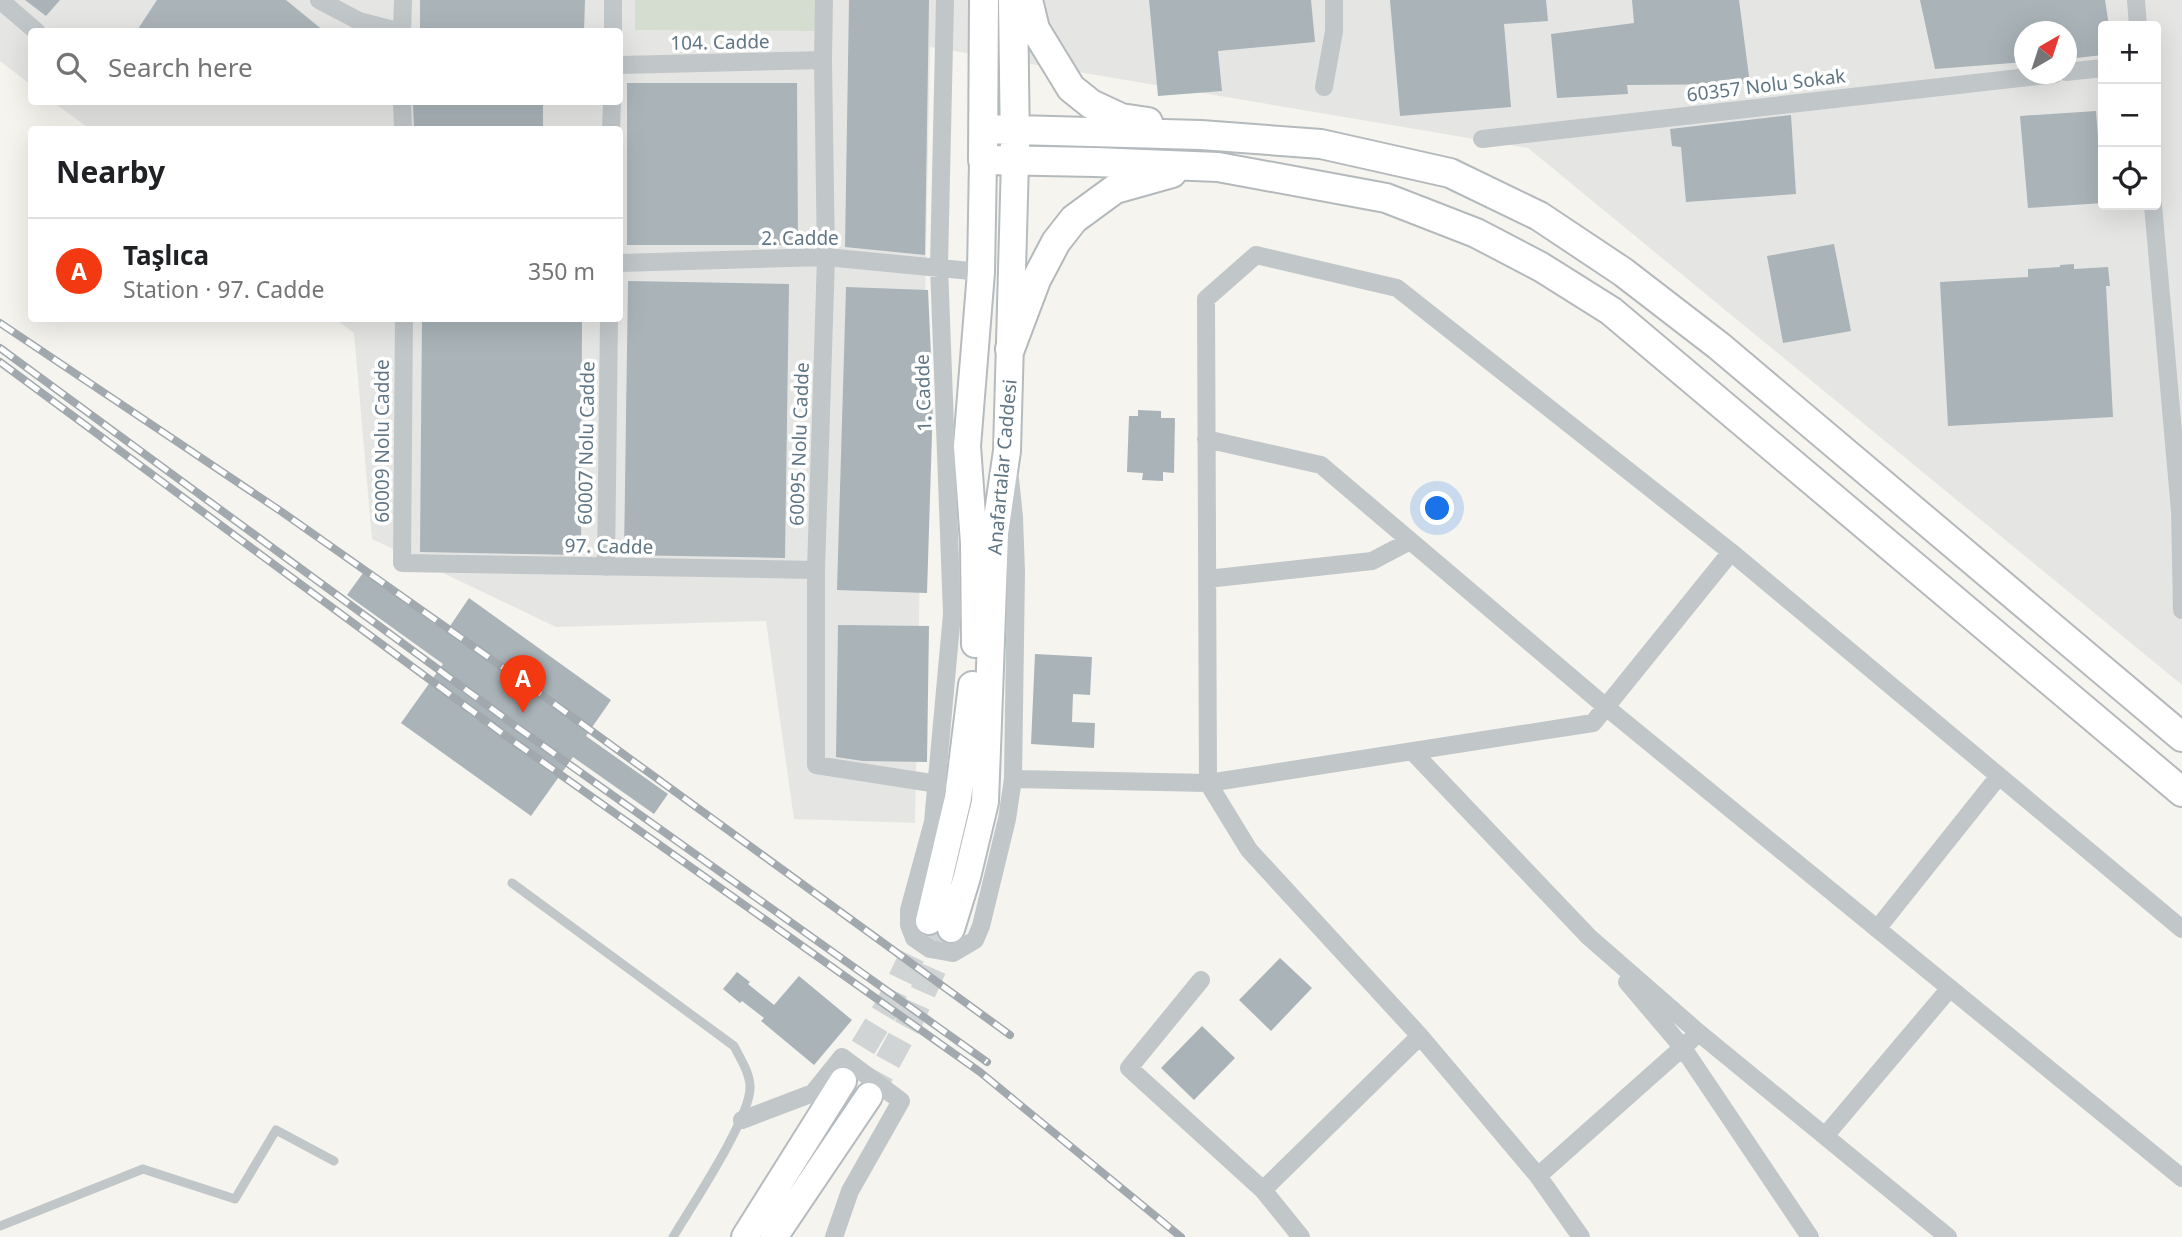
<!DOCTYPE html>
<meta charset="utf-8">
<style>
:root{--surface:#fff;--page:#f2f2f2;--text:#202124;--muted:#757577;--line:#e0e0e0;--accent:#f33911}
body{margin:0;font-family:"Noto Sans",sans-serif;background:var(--page);color:var(--text)}
.controls{position:absolute;right:21px;top:21px;display:grid;overflow:hidden;border-radius:7px;box-shadow:0 7px 28px #0002}
.controls button{width:63px;height:63px;display:grid;place-items:center;padding:0;border:0;border-bottom:2px solid var(--line);background:var(--surface);color:var(--text);font:35px sans-serif}
.compass{position:absolute;left:2014px;top:21px;width:63px;height:63px;border-radius:50%;background:var(--surface);box-shadow:0 7px 28px #0002;rotate:39deg}
.you{position:absolute;left:1438px;top:509px;width:24px;height:24px;margin:-18px;border:5px solid #fff;border-radius:50%;background:#1a73e8;box-shadow:0 0 0 10px #1a73e833}
.badge{display:grid;place-items:center;width:46px;height:46px;border-radius:50%;background:var(--accent);color:#fff;font-size:23px;font-weight:700}
.pin{position:absolute;translate:-50% -58px;filter:drop-shadow(0 2px 4px #0008)}
.pin::after{content:'';position:absolute;top:37px;width:24px;height:21px;background:inherit;clip-path:polygon(0 0,100% 0,50% 100%)}
.list{margin:0;padding:0;list-style:none}
h2{display:flex;justify-content:space-between;align-items:center;height:91px;margin:0;padding:0 28px;font-size:30px}
h2 small{font-size:23px;font-weight:400;color:var(--muted)}
.list li{display:grid;grid-template-columns:46px 1fr auto;gap:21px;align-items:center;box-sizing:border-box;height:105px;padding:0 28px;border-top:2px solid var(--line)}
.list b{display:block;font-size:26px;white-space:nowrap}
.list p{margin:0;font-size:23px;white-space:nowrap;color:var(--muted)}
.list em{font-size:23px;font-style:normal;color:var(--muted)}
.icon{flex:none;width:38px;height:38px;fill:none;stroke:currentColor;stroke-width:2;stroke-linecap:round;stroke-linejoin:round}
.map{position:relative;flex:none;width:2182px;height:1237px;overflow:hidden}
.search{position:absolute;background:var(--surface);box-shadow:0 7px 28px #0002;left:28px;top:28px;width:595px;height:77px;display:flex;align-items:center;gap:18px;box-sizing:border-box;padding:0 24px;border-radius:7px;color:var(--muted);font-size:26px}
.panel{position:absolute;background:var(--surface);box-shadow:0 7px 28px #0002;left:28px;top:126px;width:595px;height:196px;border-radius:7px}
.map>svg:first-child{display:block}
.built{fill:#e5e6e3;fill-rule:evenodd}
.green{fill:#d5dcd0}
.building{fill:#a9b3b8}
.lines{fill:none;stroke-linecap:round;stroke-linejoin:round}
.secondary-tunnel{stroke:#d0d4d4;stroke-width:26;stroke-dasharray:26 13;stroke-linecap:butt}
.secondary-casing{stroke:#b5bbbf;stroke-width:30}
.primary-casing{stroke:#b4b9bc;stroke-width:32}
.lane{stroke:#c1c6c9;stroke-width:9}
.street{stroke:#c1c6c9;stroke-width:18}
.secondary{stroke:#fff;stroke-width:26}
.primary{stroke:#fff;stroke-width:28}
.rail-casing{stroke:#a1a9ae;stroke-width:8}
.rail{stroke:#fff;stroke-width:5;stroke-dasharray:16;stroke-linecap:butt}
.labels{text-anchor:middle;stroke-width:7;stroke-linejoin:round;paint-order:stroke}
.street-label{font-size:19px;fill:#607684;stroke:#fff}
</style>
<div class="map">
<svg width="2182" height="1237" viewBox="0 0 2182 1237">
<rect width="100%" height="100%" fill="#f5f4ef"/>
<!-- built -->
<path class="built" d="M0 0H2182V685L1528 148 930 47 915 823 794 819 766 621 556 627 372 539 354 333 335 319 620 318V130L90 129 53 102H620V32H32L31 85 0 61ZM2103 26H2156V205H2103ZM2024 32H2066V74H2024Z"/>
<!-- green -->
<path class="green" d="M635 0H816L815 31 635 30Z"/>
<!-- building -->
<path class="building" d="M25 0H60L46 16Z
M157 0H286L325 32H136Z
M420 0H585L584 32H420Z
M849 0H929L925 255 845 247Z
M1149 0H1311L1315 42 1218 51 1222 91 1158 96Z
M1390 0H1546L1548 21 1504 24 1511 107 1400 116Z
M1632 0H1739L1750 84 1627 85 1628 94 1557 98 1551 34 1634 23Z
M1920 0H2105L2109 26H2103V55L2067 59V32H2025V62L1935 69Z
M627 83H797L798 245H627Z
M413 102H543V130H414Z
M2096 111 2103 203 2028 208 2020 116Z
M1791 115 1796 194 1686 202 1681 147 1672 146 1670 129Z
M1834 244 1851 331 1783 343 1767 256Z
M2074 264V269L2108 267 2110 286H2106L2113 417 1948 426 1940 282 2028 277V269L2060 267V265Z
M628 281 789 284 785 558 624 555Z
M846 287 928 290 933 401 927 593 837 590Z
M422 318H582L581 555 420 552Z
M1138 410 1161 411V418H1175L1174 473 1163 472V481L1142 480 1143 473 1127 472 1129 416H1138Z
M363 573 446 632 469 598 611 700 586 736 668 794 654 814 573 757 531 816 401 723 443 664 347 595Z
M838 625 929 626 927 762 863 761 836 757Z
M1035 654 1092 657 1090 695 1073 694 1072 722 1095 723 1094 748 1031 744Z
M1280 958 1312 988 1271 1031 1239 1000Z
M737 972 750 982 748 984 774 1005 799 976 852 1020 814 1065 761 1021 764 1018 742 1001 740 1003 723 989Z
M1202 1026 1235 1058 1194 1100 1161 1068Z"/>
<g class="lines">
<!-- secondary-tunnel -->
<path class="secondary-tunnel" d="M843 1081 888 1006 929 921
M869 1096 911 1019 951 929"/>
<!-- secondary casing -->
<g class="secondary-casing">
<path id="secondary" d="M975 644 974 543 967 446 981 272 983 160
M929 921 958 798 972 685
M951 929 967 877 985 802 995 533 1007 451 1015 161
M745 1237 843 1081
M774 1237 869 1096"/>
</g>
<!-- primary casing -->
<g class="primary-casing">
<path id="primary" d="M984 0 983 160 1095 162 1218 167 1386 198 1476 233 1541 267 1611 311 2182 792
M1013 0 1015 148
M1028 0 1035 29 1071 88 1091 104 1121 118 1148 122
M984 129 1201 135 1321 144 1450 173 1539 216 1623 272 1719 346 2182 737
M1010 349 1036 280 1056 242 1074 219 1115 189 1172 173"/>
</g>
<!-- lane -->
<path class="lane" d="M512 883 734 1046C740 1058 750 1073 750 1087 751 1117 691 1207 673 1237
M0 1226 143 1169 235 1199 276 1130 334 1161"/>
<!-- street -->
<path class="street" d="M0 0 37 32
M319 0 359 21 401 32
M824 0 823 60 826 257 816 570V765L938 784
M945 0 939 266 952 614 933 822 909 910V925L914 938 930 949 953 953 975 940 981 926 1007 819 1013 779 1016 572 1014 517 1010 479
M2136 0 2138 26
M402 32 403 0
M613 32V0
M620 65 823 60
M2066 72 2103 68
M1324 87 1334 31V0
M402 102 403 130
M611 130 612 102
M1482 139 2055 74
M2153 205 2180 511 2182 610
M620 263 826 257 981 272
M404 318 402 563 816 570
M1206 439 1321 465 1606 707 2182 1178
M606 567 609 318
M1207 579 1372 561 1410 541
M1412 751 1589 937 1699 1033 1948 1237
M1013 779 1208 783 1593 723 1731 552
M1877 929 1999 776
M1201 980 1129 1068 1263 1190 1301 1237
M1627 982 1683 1048 1810 1237
M742 1120 813 1093 842 1057 901 1101 850 1191 834 1237
M1825 1136 1950 988
M1538 1176 1691 1040
M1263 1190 1420 1036
M1581 1237 1538 1176 1420 1036 1249 850 1208 783 1206 299 1256 255 1397 288 1731 552 2182 929"/>
<!-- secondary -->
<use href="#secondary" class="secondary"/>
<!-- primary -->
<use href="#primary" class="primary"/>
<!-- rail casing -->
<g class="rail-casing">
<path id="rail" d="M0 323 282 512 538 692 1010 1035
M0 348 514 725 987 1062
M0 362 506 736 980 1072 1181 1237"/>
</g>
<!-- rail -->
<use href="#rail" class="rail"/>
</g>
<g class="labels">
<!-- street labels -->
<g class="street-label">
<text transform="translate(720 42) rotate(-1)" y="7">104. Cadde</text>
<text transform="translate(1766 85) rotate(-7)" y="7">60357 Nolu Sokak</text>
<text x="800" y="245">2. Cadde</text>
<text transform="translate(923 393) rotate(-92)" y="7">1. Cadde</text>
<text transform="translate(382 441) rotate(-90)" y="7">60009 Nolu Cadde</text>
<text transform="translate(586 443) rotate(-89)" y="7">60007 Nolu Cadde</text>
<text transform="translate(799 444) rotate(-88)" y="7">60095 Nolu Cadde</text>
<text transform="translate(1002 467) rotate(-85)" y="7">Anafartalar Caddesi</text>
<text transform="translate(609 546) rotate(1)" y="7">97. Cadde</text>
</g>
</g>
</svg>
<div class="controls">
<button>+</button>
<button>−</button>
<button><svg class="icon" aria-label="locate" viewBox="0 0 24 24"><circle cx="12" cy="12" r="6"/><path d="M12 2v4M12 18v4M2 12h4M18 12h4"/></svg></button>
</div>
<svg class="compass" viewBox="-18 -18 36 36"><path d="M0-13l5 13h-10z" fill="#e53935"/><path d="M0 13l5-13h-10z" fill="#757577"/></svg>
<div class="you"></div>
<div class="pin badge" style="left:523px;top:713px">A</div>
<div class="search"><svg class="icon" aria-label="search" viewBox="0 0 24 24"><circle cx="10" cy="10" r="6"/><path d="M15 15l6 6"/></svg>Search here</div>
<section class="panel">
<h2>Nearby<small></small></h2>
<ul class="list">
<li><span class="badge">A</span><div><b>Taşlıca</b><p>Station · 97. Cadde</p></div><em>350 m</em></li>
</ul>
</section>
</div>
